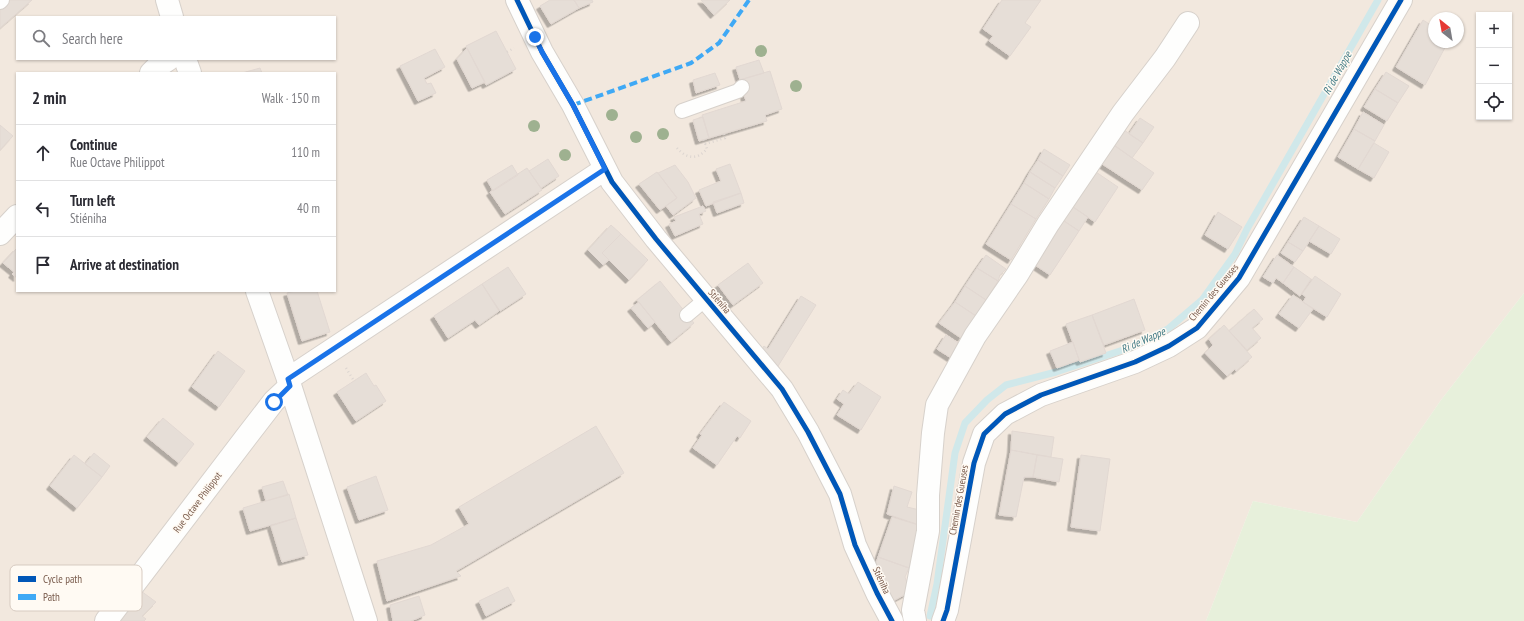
<!DOCTYPE html>
<meta charset="utf-8">
<style>
:root{--surface:#fff;--page:#f2f2f3;--text:#2b2b33;--muted:#7c7c81;--line:#e1e1e2}
body{margin:0;font-family:"PT Sans Narrow",sans-serif;background:var(--page);color:var(--text)}
.controls{position:absolute;right:12px;top:12px;display:grid;overflow:hidden;border-radius:0px;box-shadow:0 1px 3px #0004}
.controls button{width:36px;height:36px;display:grid;place-items:center;padding:0;border:0;border-bottom:1px solid var(--line);background:var(--surface);color:var(--text);font:20px sans-serif}
.compass{position:absolute;left:1428px;top:12px;width:36px;height:36px;border-radius:50%;background:var(--surface);box-shadow:0 1px 3px #0004;rotate:329deg}
.stop{position:absolute;width:12px;height:12px;margin:-9px;border:3px solid #1a73e8;border-radius:50%;background:#fff}
.stop.end{background:#1a73e8;border-color:#fff;box-shadow:0 1px 4px #0008}
.list{margin:0;padding:0;list-style:none}
h2{display:flex;justify-content:space-between;align-items:center;height:52px;margin:0;padding:0 16px;font-size:17px}
h2 small{font-size:13px;font-weight:400;color:var(--muted)}
.list li{display:grid;grid-template-columns:26px 1fr auto;gap:12px;align-items:center;box-sizing:border-box;height:56px;padding:0 16px;border-top:1px solid var(--line)}
.list b{display:block;font-size:15px;white-space:nowrap}
.list p{margin:0;font-size:13px;white-space:nowrap;color:var(--muted)}
.list em{font-size:13px;font-style:normal;color:var(--muted)}
.icon{flex:none;width:22px;height:22px;fill:none;stroke:currentColor;stroke-width:2;stroke-linecap:round;stroke-linejoin:round}
.map{position:relative;flex:none;width:1524px;height:621px;overflow:hidden}
.search{position:absolute;background:var(--surface);box-shadow:0 1px 3px #0004;left:16px;top:16px;width:320px;height:44px;display:flex;align-items:center;gap:10px;box-sizing:border-box;padding:0 14px;border-radius:0px;color:var(--muted);font-size:15px}
.panel{position:absolute;background:var(--surface);box-shadow:0 1px 3px #0004;left:16px;top:72px;width:320px;height:220px;border-radius:0px}
.map>svg:first-child{display:block}
.residential{fill:#f2e8de;fill-rule:evenodd}
.green{fill:#e7f0db}
.lines{fill:none;stroke-linecap:round;stroke-linejoin:round}
.stream{stroke:#d0e8ea;stroke-width:7}
.building{fill:#e6ded7;stroke:#e2d8d2;filter:url(#shadow)}
.service-casing{stroke:#d7d1cb;stroke-width:16}
.minor-casing{stroke:#d7d1cb;stroke-width:24}
.tertiary-casing{stroke:#d7d1cb;stroke-width:24}
.path{stroke:#dcd5d0;stroke-width:2.5;stroke-dasharray:1 3;stroke-linecap:butt}
.service{stroke:#fefefd;stroke-width:14}
.minor{stroke:#fefefd;stroke-width:22}
.tertiary{stroke:#fefefd;stroke-width:22}
.quiet{stroke:#3fa9f5;stroke-width:4;stroke-dasharray:8 4;stroke-linecap:butt}
.cycleway-casing{stroke:#fffaf3;stroke-width:8}
.cycleway{stroke:#0057b8;stroke-width:5}
.tree{fill:#9eb190}
.route{stroke:#1a73e8;stroke-width:5}
.labels{text-anchor:middle;stroke-width:3;stroke-linejoin:round;paint-order:stroke}
.street-label{font-size:10px;fill:#7a5c4d;stroke:#fffaf3}
.water-label{font-size:11px;font-style:italic;fill:#437c86;stroke:#fffaf3}
.key{fill:#fffaf3;stroke:#d7cbc1;stroke-width:1}
.key-label{font-size:11px;fill:#7a5c4d}
</style>
<div class="map">
<svg width="1524" height="621" viewBox="0 0 1524 621">
<defs>
<filter id="shadow"><feDropShadow dx="-3.5" dy="3.5" stdDeviation="0" flood-color="#0004"/></filter>
</defs>
<rect width="100%" height="100%" fill="#f9f5f0"/>
<!-- residential -->
<path class="residential" d="M0 0H1524V293L1441 400 1357 522 1253 501 1206 621H0ZM1479 15H1509V117H1479ZM17 17H335V59H17ZM1434 18H1458V42H1434ZM17 73H335V291H17Z"/>
<!-- green -->
<path class="green" d="M1524 293V621H1206L1253 501 1357 522 1441 400Z"/>
<g class="lines">
<!-- stream -->
<path class="stream" d="M930 616 937 584 955 453 965 423 987 400 1006 385 1056 372 1129 348 1168 329 1202 300 1235 254 1247 229 1378 0"/>
</g>
<!-- building -->
<path class="building" d="M9 0H32L0 28V8Z
M550 0H574L579 8 551 24 540 6Z
M574 0H592L593 2 579 8Z
M701 0H730L714 15Z
M1002 0H1041L1025 23 1031 27 1010 56 989 41 993 36 983 29Z
M1423 20 1434 27V42H1448L1425 85 1396 67Z
M496 31 516 69 486 85 466 46Z
M467 48 485 82 472 88 457 59Z
M435 49 445 67 424 78 427 84 431 83 436 93 418 101 400 66Z
M759 60 764 73 740 80 736 67Z
M260 68 262 73H242Z
M770 71 782 109 765 115 767 121 709 138 702 115 746 101 739 80Z
M1386 72 1409 86 1398 103 1375 89Z
M715 73 720 85 696 93 693 80Z
M1375 89 1398 103 1387 121 1364 107Z
M1363 112 1384 125 1375 141 1354 129Z
M703 117 709 138 699 141 693 120Z
M1140 118 1154 127 1143 143 1129 134Z
M0 125 13 136 0 150Z
M1121 128 1143 143 1132 158 1111 143Z
M1354 129 1375 141 1358 169 1338 157Z
M1111 143 1154 173 1142 190 1099 162Z
M1374 143 1389 152 1374 178 1358 169Z
M1044 149 1070 165 1063 176 1038 160Z
M548 159 559 176 541 188 529 171Z
M1038 160 1063 176 1055 188 1030 172Z
M730 164 741 193 706 206 699 190 721 181 716 169Z
M512 165 518 175 493 191 487 180Z
M675 165 688 182 696 198 673 215 666 206 677 198 658 173Z
M527 168 542 190 505 214 490 192Z
M1093 170 1118 187 1095 222 1070 205Z
M657 172 677 198 660 210 639 184Z
M1030 172 1055 188 1049 199 1024 183Z
M1024 183 1049 199 1036 219 1011 204Z
M741 193 744 203 717 213 713 202Z
M1011 204 1036 219 1011 260 986 244Z
M1070 205 1088 217 1079 231 1061 219Z
M703 206 706 211 699 214 703 224 675 236 669 224 676 221 674 217Z
M1218 212 1242 227 1228 249 1205 235Z
M1304 217 1319 226 1303 251 1288 242Z
M1061 219 1079 231 1050 275 1032 263Z
M611 225 621 234 602 253 609 260 603 265 588 250Z
M1319 226 1340 239 1331 254 1309 241Z
M621 234 648 260 629 280 602 253Z
M1288 242 1303 251 1295 262 1281 253Z
M17 248V278L12 274 14 272 3 263Z
M986 255 1006 269 1000 275 998 281 977 268Z
M1277 255 1294 267 1283 283 1276 278 1273 283 1263 277Z
M748 263 763 283 733 305 718 285Z
M508 267 526 294 500 311 482 284Z
M1294 267 1311 279 1300 296 1283 283Z
M977 268 998 281 986 300 965 286Z
M1315 276 1341 294 1327 317 1303 302 1306 297 1302 294Z
M660 281 694 323 671 342 637 300Z
M482 284 499 311 479 325 475 320 448 338 434 316Z
M965 286 986 300 976 316 955 302Z
M295 291H317L330 332 302 341 287 293Z
M1293 295 1313 309 1299 328 1279 314Z
M801 296 816 305 775 371 760 352 764 346 768 349Z
M1134 299 1145 330 1104 345 1092 315Z
M639 302 655 322 648 328 631 308Z
M955 302 976 316 961 338 939 323Z
M1254 309 1263 319 1252 328 1261 338 1247 350 1229 331Z
M1092 315 1106 353 1080 362 1066 324Z
M1224 325 1252 357 1236 371 1235 369 1227 376 1205 353 1213 345 1209 339Z
M946 335 963 346 954 360 937 349Z
M1073 342 1079 360 1057 368 1050 351Z
M218 351 245 371 219 407 192 387Z
M366 373 374 386 376 385 386 401 356 421 337 392Z
M858 382 881 397 861 430 837 415 844 404 837 399 843 390 849 394Z
M724 402 751 421 740 438 737 436 717 465 693 448 702 435 700 434Z
M163 418 194 444 179 463 147 437Z
M596 426 624 473 456 571 461 576 387 601 377 561 431 545 469 524 459 507Z
M1012 431 1054 437 1051 457 1011 450Z
M1011 450 1037 455 1033 477H1024L1016 517 999 515Z
M94 453 110 466 102 477 85 464Z
M74 455 102 477 77 508 50 486Z
M1037 455 1063 459 1059 482 1033 477Z
M1081 455 1110 459 1100 531 1071 527Z
M376 476 388 510 359 520 347 487Z
M283 481 288 495 266 501 262 487Z
M894 486 912 492 907 507 924 511 922 526 887 514Z
M289 494 296 518 250 531 243 508Z
M892 517 922 526 909 568 878 557Z
M296 518 308 555 282 562 271 526Z
M878 557 909 568 905 577 910 592 891 602 876 563Z
M508 587 515 601 486 616 479 601Z
M141 591 156 602 142 616 146 619 144 621H117Z
M419 596 425 615 411 621H393L390 605Z"/>
<g class="lines">
<!-- service casing -->
<g class="service-casing">
<path id="service" d="M0 2 2 0
M682 111 738 91 742 87
M687 315 706 299"/>
</g>
<!-- minor casing -->
<g class="minor-casing">
<path id="minor" d="M517 0 542 52 573 105 612 182 656 239 782 389 808 432 840 494 855 545 877 593 892 621
M151 73 157 67 169 59
M0 234 17 216
M288 379 605 169
M106 621 247 436 274 401 290 386
M915 621 913 610 928 531V495L933 433 937 405 975 336 1017 275 1048 224 1123 113 1165 58 1188 23
M943 621 947 610 974 463 984 434 1005 414 1041 395 1135 362 1169 346 1197 328 1239 278 1401 0"/>
</g>
<!-- tertiary casing -->
<g class="tertiary-casing">
<path id="tertiary" d="M167 0 172 17
M185 59 190 73
M257 291 288 379 366 621"/>
</g>
<!-- path -->
<path class="path" d="M507 52 514 48
M705 144 725 138 724 133
M677 148C686 158 696 161 707 149L704 140
M346 368 354 381"/>
<!-- service -->
<use href="#service" class="service"/>
<!-- minor -->
<use href="#minor" class="minor"/>
<!-- tertiary -->
<use href="#tertiary" class="tertiary"/>
<!-- quiet -->
<path class="quiet" d="M573 105 691 63 719 43 749 0"/>
<!-- cycleway casing -->
<g class="cycleway-casing">
<path id="cycleway" d="M517 0 542 52 573 105 612 182 656 239 782 389 808 432 840 494 855 545 877 593 892 621
M943 621 947 610 974 463 984 434 1005 414 1041 395 1135 362 1169 346 1197 328 1239 278 1401 0"/>
</g>
<!-- cycleway -->
<use href="#cycleway" class="cycleway"/>
</g>
<!-- trees -->
<g class="tree">
<circle cx="761" cy="51" r="6"/>
<circle cx="796" cy="86" r="6"/>
<circle cx="612" cy="115" r="6"/>
<circle cx="534" cy="126" r="6"/>
<circle cx="663" cy="134" r="6"/>
<circle cx="636" cy="137" r="6"/>
<circle cx="565" cy="155" r="6"/>
</g>
<g class="lines">
<!-- route -->
<path class="route" d="M274 402 290 386 288 379 605 169 573 105 542 52 535 37"/>
</g>
<g class="labels">
<!-- street labels -->
<g class="street-label">
<text transform="translate(1213 292) rotate(-50)" y="4">Chemin des Gueuses</text>
<text transform="translate(720 301) rotate(50)" y="4">Stiéniha</text>
<text transform="translate(958 500) rotate(-80)" y="4">Chemin des Gueuses</text>
<text transform="translate(197 502) rotate(-53)" y="4">Rue Octave Philippot</text>
<text transform="translate(882 580) rotate(65)" y="4">Stiéniha</text>
</g>
<!-- water labels -->
<g class="water-label">
<text transform="translate(1337 73) rotate(-61)" y="4">Ri de Wappe</text>
<text transform="translate(1143 340) rotate(-24)" y="4">Ri de Wappe</text>
</g>
</g>
<!-- legend -->
<rect x="10" y="565" width="132" height="46" rx="6" class="key"/>
<rect x="18" y="576" width="18" height="6" fill="#0057b8"/>
<rect x="18" y="594" width="18" height="6" fill="#3fa9f5"/>
<g class="key-label">
<text x="43" y="583">Cycle path</text>
<text x="43" y="601">Path</text>
</g>
</svg>
<div class="controls">
<button>+</button>
<button>−</button>
<button><svg class="icon" aria-label="locate" viewBox="0 0 24 24"><circle cx="12" cy="12" r="6"/><path d="M12 2v4M12 18v4M2 12h4M18 12h4"/></svg></button>
</div>
<svg class="compass" viewBox="-18 -18 36 36"><path d="M0-13l5 13h-10z" fill="#e53935"/><path d="M0 13l5-13h-10z" fill="#7c7c81"/></svg>
<div class="stop" style="left:274px;top:402px"></div>
<div class="stop end" style="left:535px;top:37px"></div>
<div class="search"><svg class="icon" aria-label="search" viewBox="0 0 24 24"><circle cx="10" cy="10" r="6"/><path d="M15 15l6 6"/></svg>Search here</div>
<section class="panel">
<h2>2 min<small>Walk · 150 m</small></h2>
<ul class="list">
<li><svg class="icon" aria-label="ahead" viewBox="0 0 24 24"><path d="M12 20V5M6 11l6-6 6 6"/></svg><div><b>Continue</b><p>Rue Octave Philippot</p></div><em>110 m</em></li>
<li><svg class="icon" aria-label="left" viewBox="0 0 24 24"><path d="M17 20v-9H6M10 6l-5 5 5 5"/></svg><div><b>Turn left</b><p>Stiéniha</p></div><em>40 m</em></li>
<li><svg class="icon" aria-label="arrive" viewBox="0 0 24 24"><path d="M6 21V4h12l-3 4 3 4H6"/></svg><div><b>Arrive at destination</b></div></li>
</ul>
</section>
</div>
